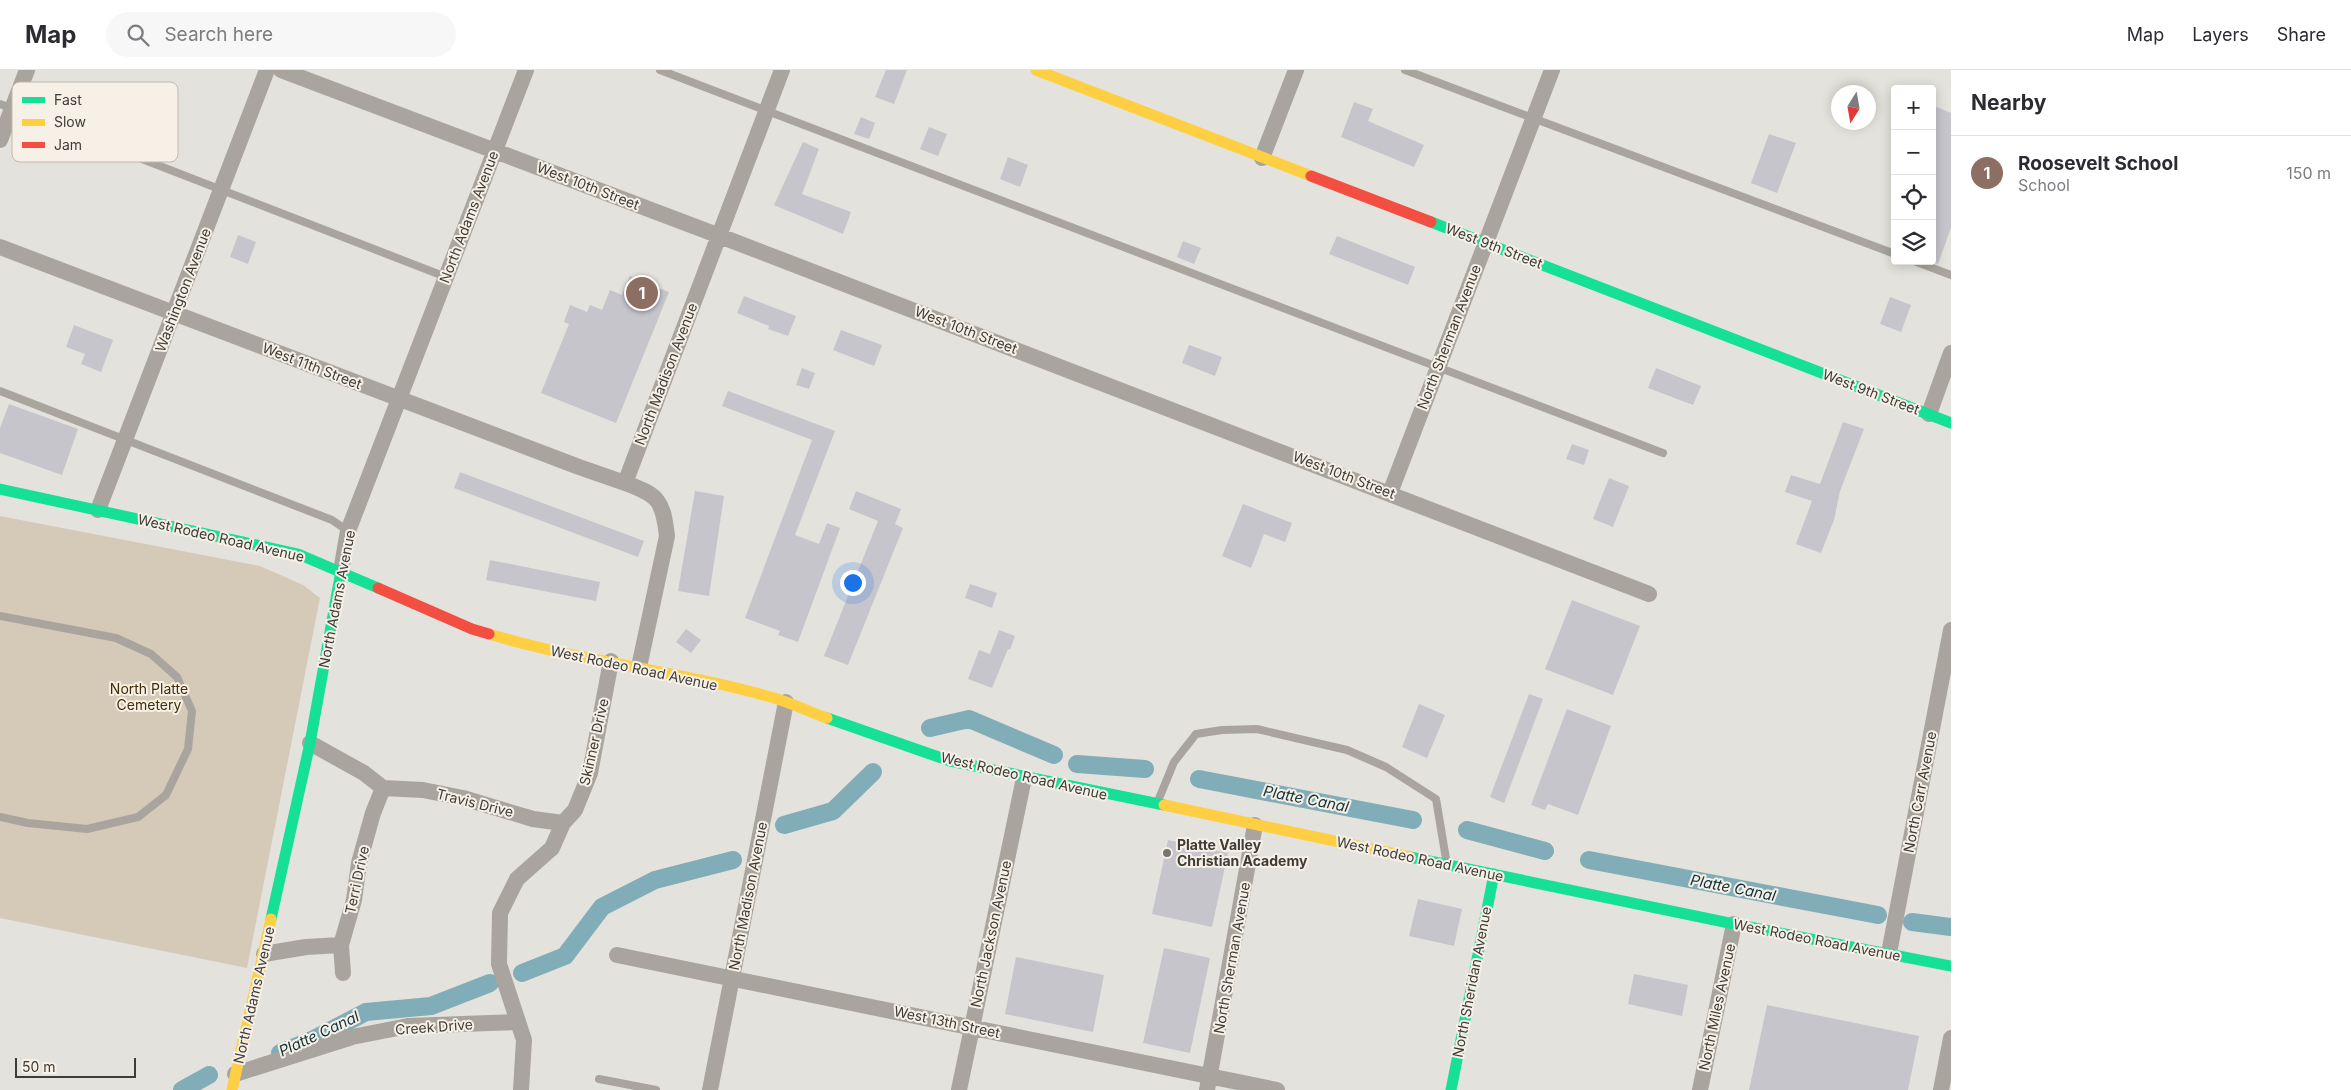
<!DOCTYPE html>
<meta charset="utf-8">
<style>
:root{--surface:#fff;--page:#f7f7f7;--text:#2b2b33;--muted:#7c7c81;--line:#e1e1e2;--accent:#787671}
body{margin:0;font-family:Inter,sans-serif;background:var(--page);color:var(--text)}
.controls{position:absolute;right:15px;top:15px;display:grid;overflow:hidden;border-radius:5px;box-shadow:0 2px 12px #0003}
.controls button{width:45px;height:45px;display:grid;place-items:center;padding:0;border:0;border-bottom:1px solid var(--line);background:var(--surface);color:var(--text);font:25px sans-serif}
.compass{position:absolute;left:1831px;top:15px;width:45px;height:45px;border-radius:50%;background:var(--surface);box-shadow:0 2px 12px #0003;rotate:191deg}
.scale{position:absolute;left:15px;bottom:12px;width:121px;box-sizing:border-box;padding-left:5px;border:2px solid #3e3c38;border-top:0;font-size:14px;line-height:18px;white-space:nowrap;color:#3e3c38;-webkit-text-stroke:4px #f6f0e6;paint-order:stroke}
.you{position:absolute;left:852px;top:512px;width:18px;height:18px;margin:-12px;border:4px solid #fff;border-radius:50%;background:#1a73e8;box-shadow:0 0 0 8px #1a73e833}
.badge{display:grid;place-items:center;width:32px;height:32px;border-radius:50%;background:var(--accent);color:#fff;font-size:16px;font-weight:700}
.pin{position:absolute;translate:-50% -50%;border:2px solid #fff;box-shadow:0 1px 5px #0006}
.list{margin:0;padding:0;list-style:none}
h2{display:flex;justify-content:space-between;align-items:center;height:65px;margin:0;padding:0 20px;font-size:21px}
h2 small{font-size:16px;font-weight:400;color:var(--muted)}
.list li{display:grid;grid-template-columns:32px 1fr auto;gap:15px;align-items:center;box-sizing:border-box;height:75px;padding:0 20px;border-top:1px solid var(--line)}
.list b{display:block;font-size:19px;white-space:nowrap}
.list p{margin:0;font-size:16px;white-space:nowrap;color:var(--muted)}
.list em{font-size:16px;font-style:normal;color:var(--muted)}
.icon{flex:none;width:28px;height:28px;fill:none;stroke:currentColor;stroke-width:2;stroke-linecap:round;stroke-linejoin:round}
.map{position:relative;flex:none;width:1951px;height:1020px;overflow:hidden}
header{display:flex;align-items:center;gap:30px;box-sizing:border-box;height:70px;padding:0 25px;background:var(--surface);border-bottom:1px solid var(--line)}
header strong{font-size:24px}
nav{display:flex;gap:28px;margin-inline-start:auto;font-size:18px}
.search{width:350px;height:45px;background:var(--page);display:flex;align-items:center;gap:12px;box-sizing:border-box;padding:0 18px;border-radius:28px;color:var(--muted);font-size:19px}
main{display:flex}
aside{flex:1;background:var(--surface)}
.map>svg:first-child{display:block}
.green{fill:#d5cab7}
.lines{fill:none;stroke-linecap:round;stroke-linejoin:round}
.canal{stroke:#80adb7;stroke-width:18}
.building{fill:#c7c5cc}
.lane{stroke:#a9a59e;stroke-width:8}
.street{stroke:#a9a59e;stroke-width:16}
.fast{stroke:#16e098;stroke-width:11}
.slow{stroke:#ffcf43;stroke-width:11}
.jam{stroke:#f24e42;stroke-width:11}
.poi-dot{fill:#787671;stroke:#f6f0e6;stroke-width:2}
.labels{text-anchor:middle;stroke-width:4;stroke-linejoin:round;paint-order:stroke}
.street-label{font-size:14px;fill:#3e3c38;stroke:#f6f0e6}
.park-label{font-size:14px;fill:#412e05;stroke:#f6f0e6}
.poi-label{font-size:14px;font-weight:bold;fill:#3e3c38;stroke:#f6f0e6;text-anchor:start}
.water-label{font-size:15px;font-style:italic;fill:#12333b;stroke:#f6f0e6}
.key{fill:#f6f0e6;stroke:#bfbab2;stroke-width:1}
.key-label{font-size:14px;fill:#3e3c38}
</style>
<header>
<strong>Map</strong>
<div class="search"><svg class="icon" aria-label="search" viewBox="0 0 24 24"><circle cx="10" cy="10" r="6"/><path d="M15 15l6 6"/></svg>Search here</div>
<nav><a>Map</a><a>Layers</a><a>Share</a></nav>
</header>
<main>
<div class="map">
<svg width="1951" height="1020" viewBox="0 0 1951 1020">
<rect width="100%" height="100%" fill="#e4e2dc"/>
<!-- green -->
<path class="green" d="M0 446 260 496 303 515 320 528 247 898 0 848Z"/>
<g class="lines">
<!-- canal -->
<path class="canal" d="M930 658 969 649 1054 685
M1077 694 1145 699
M1199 709 1413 750
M784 755 833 741 873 702
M1467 760 1545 781
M1589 790 1878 845
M1912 852 1951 857
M522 903 565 886 602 837 655 810 733 790
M280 983 314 969 366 942 431 936 490 913
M182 1020 209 1005"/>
</g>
<!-- building -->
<path class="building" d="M886 0H907L894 34 875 27Z
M1354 32 1373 39 1368 51 1424 75 1414 97 1341 67Z
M1932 35 1951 43V158L1938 194 1932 192Z
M861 47 875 53 869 69 854 64Z
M929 57 947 64 938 86 920 79Z
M1769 64 1796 73 1777 123 1751 113Z
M803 72 819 79 802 124 851 142 843 164 774 135Z
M1008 87 1028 95 1020 117 1000 109Z
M238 165 256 172 248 194 230 187Z
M1337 166 1415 197 1408 215 1329 184Z
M1183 171 1201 178 1194 194 1177 187Z
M630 206 669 222 616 353 541 323 569 254 564 252 570 235 587 242 590 235 602 240 610 220 622 225Z
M744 226 796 246 788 266 768 259 769 256 737 243Z
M1890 227 1911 235 1901 262 1880 254Z
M74 255 113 270 101 302 81 294 85 284 66 277Z
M841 260 882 275 874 296 833 280Z
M1189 275 1222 287 1215 306 1182 293Z
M802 298 815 303 809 319 796 315Z
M1656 298 1701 316 1693 335 1648 318Z
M728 321 835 361 795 465 819 474 827 453 840 458 798 572 778 565 780 561 745 548 812 370 722 336Z
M9 334 78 359 62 405 0 383V358Z
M1843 352 1864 359 1840 421 1834 450 1821 483 1796 474 1812 431 1785 422 1791 405 1820 414Z
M1572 374 1589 380 1584 395 1566 389Z
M460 402 644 471 638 487 454 418Z
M1609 408 1629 416 1613 457 1593 449Z
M695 421 724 426 709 526 678 521Z
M856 421 901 439 895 454 903 458 848 595 824 586 878 451 849 439Z
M1243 434 1292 453 1285 472 1264 464 1251 498 1222 486Z
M490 490 600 512 596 531 486 510Z
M970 514 997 523 992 538 965 528Z
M1572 530 1640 556 1613 625 1545 599Z
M686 559 701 570 691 583 676 572Z
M999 560 1015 566 1010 580 1008 579 992 618 968 609 979 580 990 584Z
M1529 624 1543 629 1504 733 1490 727Z
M1419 634 1445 645 1427 688 1402 677Z
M1567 639 1611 656 1578 745 1548 734 1545 740 1531 735Z
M1168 770 1228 783 1212 857 1152 844Z
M1418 829 1462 839 1454 876 1409 866Z
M1164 878 1210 888 1190 983 1143 973Z
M1016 887 1104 905 1093 962 1005 944Z
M1634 904 1688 915 1682 946 1628 934Z
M1767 935 1919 966 1908 1020H1749Z"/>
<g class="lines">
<!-- lane -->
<path class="lane" d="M660 0 1663 383
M1405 0 1895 184
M0 34 446 207
M1914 191 1951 205
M0 321 332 450 348 461
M0 546 116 568 151 584 177 607 192 641 188 679 166 725 138 747 87 759 28 753 0 747
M1158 731 1174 692 1196 664 1222 660 1257 659 1347 680 1386 697 1436 729 1446 789
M599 1009 656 1020"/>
<!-- street -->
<path class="street" d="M281 0C738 172 1194 346 1649 524
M0 70 27 0
M1262 88 1296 0
M0 177 579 397 625 413
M1929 344 1951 283
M1390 423 1552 0
M98 440 267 0
M341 501 348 461 526 0
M639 597 667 466C663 431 659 425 625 413L782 0
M310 673 364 703 383 718 423 720 463 728 533 749 563 753
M1889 883 1951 560
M264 884 306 877 341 875
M617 885 1277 1020
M343 903 341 875 354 830 359 793 373 743 383 718
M235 1004 352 967 408 956 518 952
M521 1020 524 970 499 894 500 843 517 809 552 778 563 753 575 740 590 703 611 591
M710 1020 786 632
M959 1020 1024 708
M1207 1020 1255 755
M1700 1020 1734 854
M1941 1020 1951 968"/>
<!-- fast -->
<path class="fast" d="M1431 152 1951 353
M0 419 298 484 378 518
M827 648 950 691 1164 735
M1410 787 1734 854 1951 896
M271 849 310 673 341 501
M1451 1020 1494 804"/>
<!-- slow -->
<path class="slow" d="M1036 0 1311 106
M489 564C582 592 681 601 774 628 792 633 809 642 827 648
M1164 735 1410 787
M232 1020 271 849"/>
<!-- jam -->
<path class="jam" d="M1311 106 1431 152
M378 518 472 559 489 564"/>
</g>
<!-- markers -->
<circle class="poi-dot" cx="1167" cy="783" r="5"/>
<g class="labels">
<!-- street labels -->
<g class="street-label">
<text transform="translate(588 116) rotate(21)" y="5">West 10th Street</text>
<text transform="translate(469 147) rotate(-69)" y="5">North Adams Avenue</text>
<text transform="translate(1494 176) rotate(21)" y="5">West 9th Street</text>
<text transform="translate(183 220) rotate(-69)" y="5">Washington Avenue</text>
<text transform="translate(966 260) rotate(21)" y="5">West 10th Street</text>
<text transform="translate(1449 267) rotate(-69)" y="5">North Sherman Avenue</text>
<text transform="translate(312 296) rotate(21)" y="5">West 11th Street</text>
<text transform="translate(666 304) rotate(-69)" y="5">North Madison Avenue</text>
<text transform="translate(1871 322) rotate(21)" y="5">West 9th Street</text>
<text transform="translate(1344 405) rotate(21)" y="5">West 10th Street</text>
<text transform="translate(221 468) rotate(13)" y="5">West Rodeo Road Avenue</text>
<text transform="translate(337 529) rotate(-79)" y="5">North Adams Avenue</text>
<text transform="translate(634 598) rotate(12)" y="5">West Rodeo Road Avenue</text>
<text transform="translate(594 672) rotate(-77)" y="5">Skinner Drive</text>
<text transform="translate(1024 706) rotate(13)" y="5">West Rodeo Road Avenue</text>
<text transform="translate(1920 722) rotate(-79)" y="5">North Carr Avenue</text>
<text transform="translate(475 733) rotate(14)" y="5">Travis Drive</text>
<text transform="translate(1420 789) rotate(12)" y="5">West Rodeo Road Avenue</text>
<text transform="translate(357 810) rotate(-78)" y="5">Terri Drive</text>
<text transform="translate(748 826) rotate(-79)" y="5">North Madison Avenue</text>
<text transform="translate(991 864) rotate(-78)" y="5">North Jackson Avenue</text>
<text transform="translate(1817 870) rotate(11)" y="5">West Rodeo Road Avenue</text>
<text transform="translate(1232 888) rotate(-80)" y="5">North Sherman Avenue</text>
<text transform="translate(1472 912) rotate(-79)" y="5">North Sheridan Avenue</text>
<text transform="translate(254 925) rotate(-77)" y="5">North Adams Avenue</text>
<text transform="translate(1717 937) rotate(-78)" y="5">North Miles Avenue</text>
<text transform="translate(947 952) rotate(12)" y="5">West 13th Street</text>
<text transform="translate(434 957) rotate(-4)" y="5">Creek Drive</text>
</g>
<!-- park labels -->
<g class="park-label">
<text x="149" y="624">North Platte<tspan x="149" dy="16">Cemetery</tspan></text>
</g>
<!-- poi labels -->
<g class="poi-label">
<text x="1177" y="780">Platte Valley<tspan x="1177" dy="16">Christian Academy</tspan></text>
</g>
<!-- water labels -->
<g class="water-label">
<text transform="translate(1306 729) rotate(11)" y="5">Platte Canal</text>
<text transform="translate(1733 818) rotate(11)" y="5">Platte Canal</text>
<text transform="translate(319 964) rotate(-25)" y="5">Platte Canal</text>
</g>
</g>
<!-- legend -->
<rect x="12" y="12" width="166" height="80" rx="8" class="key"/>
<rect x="22" y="27" width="23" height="6" fill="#16e098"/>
<rect x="22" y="49" width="23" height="7" fill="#ffcf43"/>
<rect x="22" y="72" width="23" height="6" fill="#f24e42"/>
<g class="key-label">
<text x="54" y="35">Fast</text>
<text x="54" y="57">Slow</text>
<text x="54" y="80">Jam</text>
</g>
</svg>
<div class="controls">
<button>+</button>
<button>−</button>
<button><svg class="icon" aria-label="locate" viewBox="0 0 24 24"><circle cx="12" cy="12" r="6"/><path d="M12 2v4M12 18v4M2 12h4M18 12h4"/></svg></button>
<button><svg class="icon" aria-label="layers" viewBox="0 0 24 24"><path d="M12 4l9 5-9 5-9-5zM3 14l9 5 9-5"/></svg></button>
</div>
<svg class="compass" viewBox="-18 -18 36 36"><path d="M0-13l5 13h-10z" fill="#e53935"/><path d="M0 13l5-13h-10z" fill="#7c7c81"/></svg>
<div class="scale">50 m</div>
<div class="you"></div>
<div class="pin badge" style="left:642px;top:223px;background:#8d6e63">1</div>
</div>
<aside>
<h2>Nearby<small></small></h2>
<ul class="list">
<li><span class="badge" style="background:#8d6e63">1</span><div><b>Roosevelt School</b><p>School</p></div><em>150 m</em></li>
</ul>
</aside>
</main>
